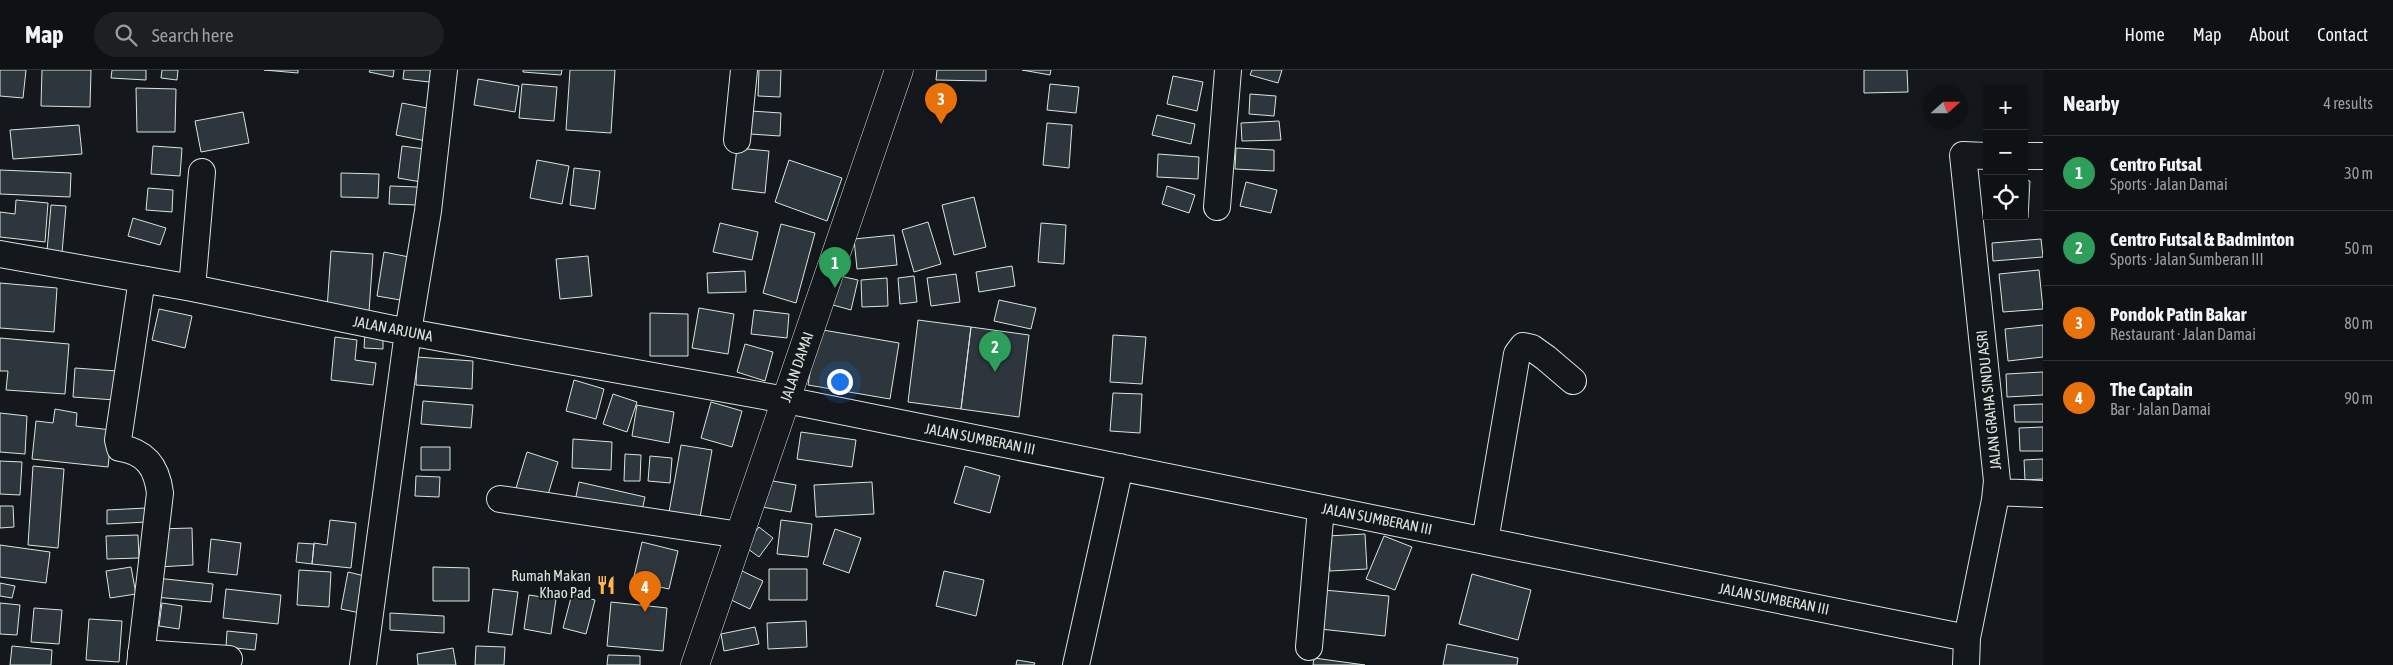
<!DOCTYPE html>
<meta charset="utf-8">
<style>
:root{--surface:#0f1215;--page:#1d2022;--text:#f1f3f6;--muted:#9b9ea0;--line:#2f3234;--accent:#ffb74d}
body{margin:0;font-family:"Asap Condensed",sans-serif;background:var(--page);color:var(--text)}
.controls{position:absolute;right:15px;top:15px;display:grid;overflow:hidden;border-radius:0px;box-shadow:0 2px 8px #0003}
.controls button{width:45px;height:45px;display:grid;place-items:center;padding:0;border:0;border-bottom:1px solid var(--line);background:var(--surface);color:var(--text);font:25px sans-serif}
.compass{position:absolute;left:1923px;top:15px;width:45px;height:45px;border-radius:50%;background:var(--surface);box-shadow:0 2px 8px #0003;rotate:69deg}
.you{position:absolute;left:839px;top:311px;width:18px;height:18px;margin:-12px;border:4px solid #fff;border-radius:50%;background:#1a73e8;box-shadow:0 0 0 8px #1a73e833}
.badge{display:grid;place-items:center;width:32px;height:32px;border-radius:50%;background:var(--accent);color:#fff;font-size:16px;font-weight:700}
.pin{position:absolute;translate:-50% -41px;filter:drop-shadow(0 1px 2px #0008)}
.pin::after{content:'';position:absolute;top:26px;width:18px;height:15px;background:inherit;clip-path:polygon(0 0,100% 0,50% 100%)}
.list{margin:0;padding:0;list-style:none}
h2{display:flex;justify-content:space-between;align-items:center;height:65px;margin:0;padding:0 20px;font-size:21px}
h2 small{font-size:16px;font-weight:400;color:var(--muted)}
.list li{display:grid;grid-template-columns:32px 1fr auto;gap:15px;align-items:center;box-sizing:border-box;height:75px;padding:0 20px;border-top:1px solid var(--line)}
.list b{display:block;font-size:19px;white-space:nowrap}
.list p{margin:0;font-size:16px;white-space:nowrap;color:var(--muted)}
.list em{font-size:16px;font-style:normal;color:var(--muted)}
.icon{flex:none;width:28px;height:28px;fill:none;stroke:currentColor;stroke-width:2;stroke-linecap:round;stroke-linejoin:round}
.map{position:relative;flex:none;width:2043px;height:595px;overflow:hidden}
header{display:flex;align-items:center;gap:30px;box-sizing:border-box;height:70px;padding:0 25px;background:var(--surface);border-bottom:1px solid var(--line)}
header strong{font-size:24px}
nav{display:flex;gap:28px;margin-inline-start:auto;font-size:18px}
.search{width:350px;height:45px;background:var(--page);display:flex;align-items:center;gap:12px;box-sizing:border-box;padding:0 18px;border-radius:28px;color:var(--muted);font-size:19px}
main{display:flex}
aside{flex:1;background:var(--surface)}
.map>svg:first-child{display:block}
.building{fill:#2c363c;stroke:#d8e6dc}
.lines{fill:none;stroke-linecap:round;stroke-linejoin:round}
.minor-casing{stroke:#d8e6dc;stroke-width:28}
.major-casing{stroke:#d8e6dc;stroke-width:29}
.minor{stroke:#14181c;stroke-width:26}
.major{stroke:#14181c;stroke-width:28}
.labels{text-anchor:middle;stroke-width:4;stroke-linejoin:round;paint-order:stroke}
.street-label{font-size:15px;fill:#d8e6dc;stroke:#14181c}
.poi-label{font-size:15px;fill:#d8e6dc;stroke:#14181c;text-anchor:end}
</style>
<header>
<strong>Map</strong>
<div class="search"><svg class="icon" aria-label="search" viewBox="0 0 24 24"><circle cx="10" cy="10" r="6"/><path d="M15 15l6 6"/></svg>Search here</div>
<nav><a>Home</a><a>Map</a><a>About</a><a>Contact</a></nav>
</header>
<main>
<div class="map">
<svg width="2043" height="595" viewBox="0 0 2043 595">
<rect width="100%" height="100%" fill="#14181c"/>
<!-- building -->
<path class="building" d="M0 0H26L23 28 0 26Z
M42 0H91L90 37 41 36Z
M112 0H146V10L111 8Z
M162 0H178L177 10 161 8Z
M264 0H298V3Z
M370 0H394L393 7 369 2Z
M404 0H431L429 12 403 9Z
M523 0H562L561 5 523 2Z
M570 0H615L611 63 566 60Z
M759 0H781L780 27 758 26Z
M937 0H986V11L936 10Z
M1022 0H1051L1050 5Z
M1252 0H1282L1278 13 1250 5Z
M1864 0H1907L1908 22 1864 23Z
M1173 6 1203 12 1197 41 1167 34Z
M478 9 519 16 515 42 474 35Z
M522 14 557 17 554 51 519 48Z
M1050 14 1079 17 1076 43 1047 40Z
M136 18 176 19 175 62H137Z
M1250 24 1276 26 1274 46 1249 44Z
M402 33 432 39 426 71 396 65Z
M751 41 781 43 780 66 750 64Z
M243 42 249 73 201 82 195 51Z
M1157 45 1195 54 1191 74 1152 65Z
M1279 51 1281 70 1242 71 1241 53Z
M1047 53 1072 55 1069 98 1043 95Z
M79 55 82 84 13 89 10 60Z
M153 76 182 78 180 106 151 104Z
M402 76 425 79 421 112 398 108Z
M737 78 769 81 765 123 732 119Z
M1236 78 1274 80V101L1235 99Z
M1158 84 1199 87 1198 109 1157 107Z
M537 90 569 96 562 134 530 128Z
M789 90 842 108 827 151 775 132Z
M574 98 600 101 595 139 570 135Z
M0 100 71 103 70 127 0 124Z
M341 103 379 104 378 128 341 127Z
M2024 110 2030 111 2028 148 2003 146H2024Z
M1246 112 1277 120 1271 143 1240 136Z
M390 116 418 117V135L389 134Z
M1167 116 1195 125 1189 143 1162 134Z
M148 118 173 120 172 142 146 140Z
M974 127 986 177 954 185 942 135Z
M16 130 48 133 45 172 0 167V142L15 144Z
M51 135 66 136 62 183 47 181Z
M133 148 166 158 160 175 128 166Z
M928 152 941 194 914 202 902 160Z
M720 153 758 162 752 190 713 182Z
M1041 153 1066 155 1064 194 1038 192Z
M781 154 815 163 796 233 763 223Z
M894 165 897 195 857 199 854 169Z
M2041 169 2043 187 1993 191 1992 173Z
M331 181 373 184 369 242 327 239Z
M384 182 414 188 406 231 377 226Z
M588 186 592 226 560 229 556 189Z
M1012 196 1015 216 979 222 976 202Z
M2039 200 2043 239 2003 242 1999 204Z
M745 201 746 222 708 223 707 203Z
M956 204 960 232 931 236 927 208Z
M840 206 858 210 851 240 833 235Z
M914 206 917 232 900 234 898 208Z
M887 208 888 236 862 237 861 210Z
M0 213 57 218 54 262 0 258Z
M999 230 1036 238 1031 259 994 251Z
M699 238 734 244 728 284 692 278Z
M159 239 192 246 185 278 152 270Z
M754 240 789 244 787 268 751 264Z
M650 243 688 244V286H650Z
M918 250 971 257 961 339 908 332Z
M2043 255V287L2008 291 2005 259Z
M971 257 1029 265 1019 347 961 339Z
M817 259 899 273 890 329 808 315Z
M365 262H383V279L364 278Z
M1113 265 1146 267 1142 314 1110 312Z
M335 267 357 270 355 290 376 293 373 315 331 310Z
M0 268 69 274 65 324 6 320 8 301H0Z
M745 274 773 282 765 311 737 302Z
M417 287 473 291 472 319 416 315Z
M75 298 117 301 115 330 73 327Z
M2043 302V325L2007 327 2006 304Z
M574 310 604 319 596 349 566 341Z
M1113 323 1142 324 1140 363 1110 361Z
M613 324 637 332 627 362 603 354Z
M423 331 473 335 471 358 421 354Z
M711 332 742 341 732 377 701 368Z
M2043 334V352H2015L2014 335Z
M637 335 674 342 669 373 632 366Z
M55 339 77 343 76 356 112 360 108 397 32 389 36 351 53 353Z
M0 343 27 346 25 384 0 382Z
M2043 357V381H2020L2019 358Z
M801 362 856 370 852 397 797 389Z
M573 369 612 372 611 400 572 398Z
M681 375 712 380 699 453 668 448Z
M421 377H450V400H421Z
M527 382 558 392 547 428 516 418Z
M625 384 641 385 640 411H624Z
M650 386 672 388 670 413 648 411Z
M2043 389V409L2025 410 2024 390Z
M0 391 22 392 20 425 0 424Z
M33 396 64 399 58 478 28 475Z
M965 396 1000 406 990 443 954 433Z
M416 406 440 407 439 427 415 426Z
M767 410 796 415 791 442 762 437Z
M579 412 645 427 641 445 575 431Z
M872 412 874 444 816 447 814 415Z
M0 436H13L14 457 0 458Z
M146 438 147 452 107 454V440Z
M330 450 356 453 351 498 312 494 314 473 327 475Z
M781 450 812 454 808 487 777 484Z
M759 457 773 468 759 487 744 476Z
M192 458 193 495 158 497 157 459Z
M835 459 861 468 849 503 823 494Z
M1365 464 1367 499 1330 501 1327 466Z
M138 465 139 488 107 489 106 466Z
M1384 466 1412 477 1395 520 1366 509Z
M211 469 241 473 237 505 208 502Z
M642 472 678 481 669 519 633 511Z
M298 473 314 474 312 494 296 492Z
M0 475 50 482 46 513 0 507Z
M131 497 136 524 110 528 106 501Z
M433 497 469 498V531H433Z
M769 499H807V530H769Z
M299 500 331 502 329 537 297 535Z
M740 500 763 511 750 539 727 528Z
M944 501 984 510 976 546 936 536Z
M348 502 373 508 365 544 341 539Z
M1472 504 1531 520 1518 570 1459 554Z
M156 508 213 514 211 532 155 527Z
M0 513 15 516 12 528 0 526Z
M226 519 281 525 278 554 223 548Z
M493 519 518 522 512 565 488 562Z
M1324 520 1389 526 1385 566 1320 559Z
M572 524 595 530 586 564 563 558Z
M529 525 556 529 551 564 524 559Z
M611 532 667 538 663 581 607 576Z
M0 533 20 535 17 565 0 564Z
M162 533 182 536 179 559 159 556Z
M34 538 62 540 59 574 31 572Z
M390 543 444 546V563L390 560Z
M89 549 122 551 119 592 86 590Z
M806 551 807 577 768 579 767 553Z
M755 557 759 574 724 581 721 564Z
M227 561 257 564 255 580 226 577Z
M1447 574 1518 588 1517 595H1443Z
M12 576 52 580 51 595H10Z
M476 576 505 577 504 595H475Z
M453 578 456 595H418L417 584Z
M608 585 640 586V595H607Z
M1314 588 1365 595H1313Z
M1017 590 1035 593 1034 595H1016Z"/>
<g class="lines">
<!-- minor casing -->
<g class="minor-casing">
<path id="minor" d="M737 70 744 0
M2024 86H2043
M1217 137 1228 0
M0 184 192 218 408 262 786 330 1967 568
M192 218 202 102
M1996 422 2043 424
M500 429 740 465
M1485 471 1517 284 1523 276 1532 278 1546 288 1573 311
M1309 577 1321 438
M141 583 229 589
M140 595 160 423C157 398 147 382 120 378L118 370 142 209
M363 595 408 262 428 141 444 0
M1076 595 1120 397
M1966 595 1967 568 1995 430 1997 411 1963 85 1987 86"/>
</g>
<!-- major casing -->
<g class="major-casing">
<path id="major" d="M695 595 899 0"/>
</g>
<!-- minor -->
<use href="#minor" class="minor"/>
<!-- major -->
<use href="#major" class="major"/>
</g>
<!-- icons -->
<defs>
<g id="restaurant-bare" transform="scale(1.5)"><path d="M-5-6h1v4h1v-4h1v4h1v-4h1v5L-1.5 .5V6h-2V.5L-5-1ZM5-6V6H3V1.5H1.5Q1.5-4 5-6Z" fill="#ffb74d" stroke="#14181c" stroke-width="2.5" paint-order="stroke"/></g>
</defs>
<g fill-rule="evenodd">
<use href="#restaurant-bare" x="606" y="515"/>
</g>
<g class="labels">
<!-- street labels -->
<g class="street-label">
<text transform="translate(393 259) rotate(11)" y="5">JALAN ARJUNA</text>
<text transform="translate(797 297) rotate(-71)" y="5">JALAN DAMAI</text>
<text transform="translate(1989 330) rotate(-96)" y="5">JALAN GRAHA SINDU ASRI</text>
<text transform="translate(980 369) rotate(11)" y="5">JALAN SUMBERAN III</text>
<text transform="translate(1377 449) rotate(11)" y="5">JALAN SUMBERAN III</text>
<text transform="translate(1774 529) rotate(11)" y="5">JALAN SUMBERAN III</text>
</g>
<!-- poi labels -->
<g class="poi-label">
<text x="591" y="511">Rumah Makan<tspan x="591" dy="17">Khao Pad</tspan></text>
</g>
</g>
</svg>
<div class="controls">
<button>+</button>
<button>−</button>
<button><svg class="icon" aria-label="locate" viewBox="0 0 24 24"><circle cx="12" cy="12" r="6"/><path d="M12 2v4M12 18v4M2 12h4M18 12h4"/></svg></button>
</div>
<svg class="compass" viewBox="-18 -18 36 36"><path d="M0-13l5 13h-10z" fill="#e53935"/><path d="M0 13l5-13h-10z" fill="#9b9ea0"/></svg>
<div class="you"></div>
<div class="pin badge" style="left:835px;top:218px;background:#2e9e5b">1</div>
<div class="pin badge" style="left:995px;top:302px;background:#2e9e5b">2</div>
<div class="pin badge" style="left:941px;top:54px;background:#e8710a">3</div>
<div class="pin badge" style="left:645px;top:542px;background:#e8710a">4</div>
</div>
<aside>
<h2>Nearby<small>4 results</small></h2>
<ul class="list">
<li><span class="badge" style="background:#2e9e5b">1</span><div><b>Centro Futsal</b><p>Sports · Jalan Damai</p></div><em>30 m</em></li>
<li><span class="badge" style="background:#2e9e5b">2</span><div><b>Centro Futsal &amp; Badminton</b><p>Sports · Jalan Sumberan III</p></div><em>50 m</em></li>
<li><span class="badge" style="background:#e8710a">3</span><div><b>Pondok Patin Bakar</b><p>Restaurant · Jalan Damai</p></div><em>80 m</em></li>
<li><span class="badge" style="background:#e8710a">4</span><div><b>The Captain</b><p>Bar · Jalan Damai</p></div><em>90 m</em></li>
</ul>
</aside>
</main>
